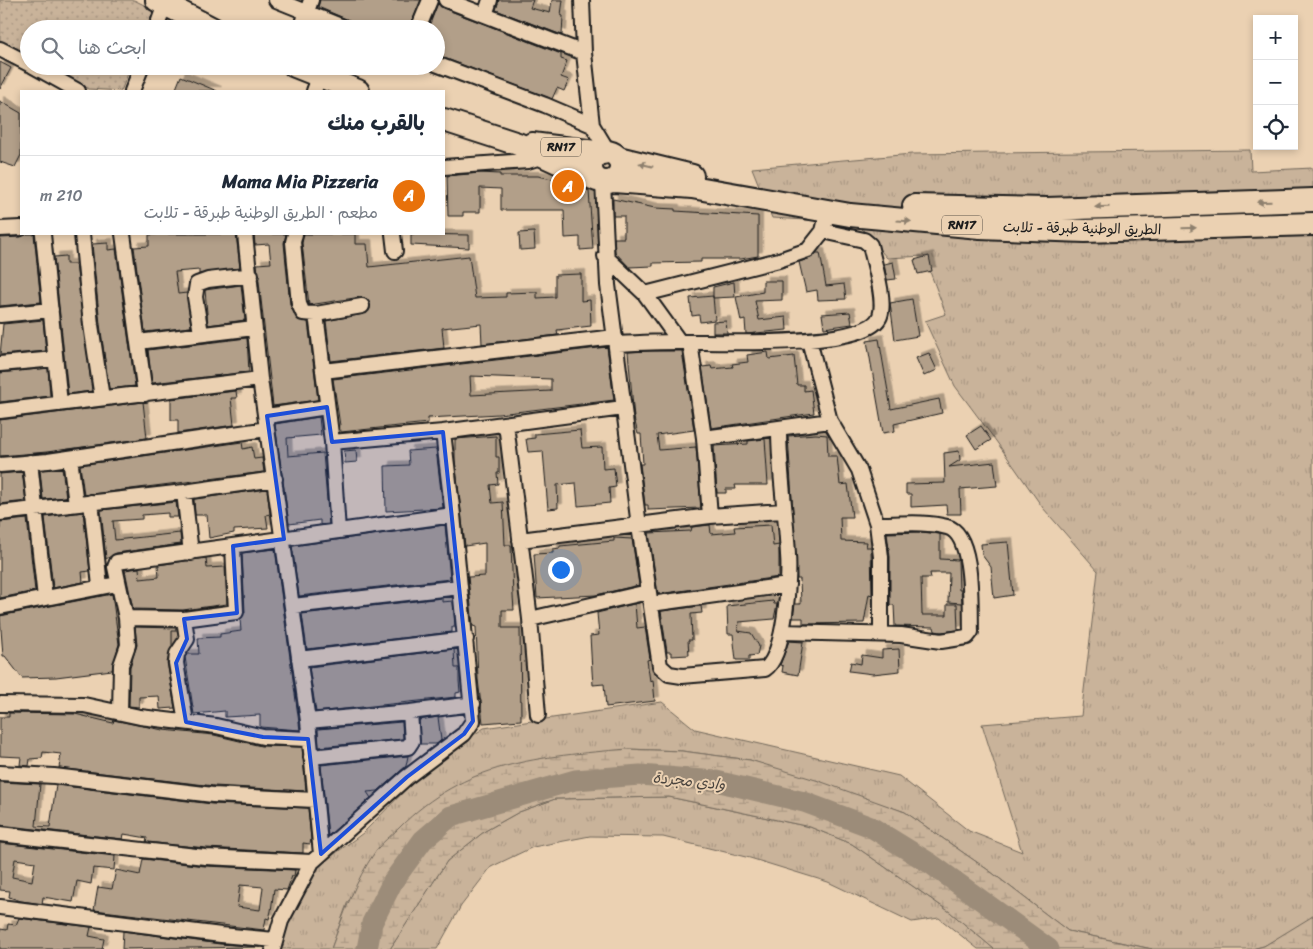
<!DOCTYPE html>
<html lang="ar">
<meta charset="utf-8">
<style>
:root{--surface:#fff;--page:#f6f6f7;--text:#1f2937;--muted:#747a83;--line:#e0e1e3;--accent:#b45309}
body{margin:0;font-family:Sriracha,"Playpen Sans Arabic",sans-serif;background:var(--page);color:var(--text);direction:rtl}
.controls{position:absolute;right:15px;top:15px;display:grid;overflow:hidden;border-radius:0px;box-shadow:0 2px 8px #0003}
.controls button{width:45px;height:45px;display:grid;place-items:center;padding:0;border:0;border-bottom:1px solid var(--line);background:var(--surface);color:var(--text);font:25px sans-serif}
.you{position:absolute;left:560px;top:569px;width:18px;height:18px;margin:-12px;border:4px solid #fff;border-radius:50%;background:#1a73e8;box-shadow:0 0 0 8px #1a73e833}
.badge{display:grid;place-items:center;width:32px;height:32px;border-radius:50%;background:var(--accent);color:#fff;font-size:16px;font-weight:700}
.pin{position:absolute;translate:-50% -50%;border:2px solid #fff;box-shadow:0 1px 5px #0006}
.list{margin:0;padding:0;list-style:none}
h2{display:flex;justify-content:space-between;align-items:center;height:65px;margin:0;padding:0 20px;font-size:21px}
h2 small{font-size:16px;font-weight:400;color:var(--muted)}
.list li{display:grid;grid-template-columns:32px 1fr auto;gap:15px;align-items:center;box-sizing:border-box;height:80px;padding:0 20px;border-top:1px solid var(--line)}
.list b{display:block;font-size:19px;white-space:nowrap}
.list p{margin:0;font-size:16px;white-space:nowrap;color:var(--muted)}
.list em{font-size:16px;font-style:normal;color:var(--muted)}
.icon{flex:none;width:28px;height:28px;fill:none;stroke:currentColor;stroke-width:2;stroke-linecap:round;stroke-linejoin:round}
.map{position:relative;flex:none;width:1313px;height:949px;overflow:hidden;direction:ltr}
.search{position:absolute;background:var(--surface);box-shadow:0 2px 8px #0003;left:20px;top:20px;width:425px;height:55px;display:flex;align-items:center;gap:12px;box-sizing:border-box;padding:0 18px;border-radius:28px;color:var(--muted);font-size:19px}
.panel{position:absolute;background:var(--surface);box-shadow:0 2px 8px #0003;left:20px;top:90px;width:425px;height:145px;border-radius:0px;direction:rtl}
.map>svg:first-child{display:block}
.grass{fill:url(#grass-tufts);stroke:#72685b}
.wetland{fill:url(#wetland-marsh);stroke:#72685b}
.park{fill:url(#park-dots);stroke:#72685b}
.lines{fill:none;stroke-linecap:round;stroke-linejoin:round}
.river{stroke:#9c8c79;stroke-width:21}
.building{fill:#b29f89;stroke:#1c1c1c;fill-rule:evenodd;filter:url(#shadow)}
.street-casing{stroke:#1c1c1c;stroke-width:18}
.primary-casing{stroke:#1c1c1c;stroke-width:26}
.street{stroke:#ebd1b2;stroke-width:14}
.primary{stroke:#ebd1b2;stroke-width:22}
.oneway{fill:#8e806e}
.marked{fill:#1d4ed8;fill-opacity:0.2;stroke:#1d4ed8;stroke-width:4;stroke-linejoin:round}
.labels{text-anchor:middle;stroke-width:4;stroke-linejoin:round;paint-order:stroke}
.shield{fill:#ebd1b2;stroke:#5a5249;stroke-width:1}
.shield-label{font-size:12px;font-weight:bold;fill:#1c1c1c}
.street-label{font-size:14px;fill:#1c1c1c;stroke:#ebd1b2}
.water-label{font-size:15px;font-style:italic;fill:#49433d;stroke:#ebd1b2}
</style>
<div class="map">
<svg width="1313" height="949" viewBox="0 0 1313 949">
<defs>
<pattern id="grass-tufts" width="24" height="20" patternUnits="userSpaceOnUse" patternTransform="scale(1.25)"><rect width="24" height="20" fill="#c9b39a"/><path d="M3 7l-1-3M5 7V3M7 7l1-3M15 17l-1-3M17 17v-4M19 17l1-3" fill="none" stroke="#ac9984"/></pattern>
<pattern id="wetland-marsh" width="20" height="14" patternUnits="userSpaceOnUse" patternTransform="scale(1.25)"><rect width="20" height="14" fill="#c9b39a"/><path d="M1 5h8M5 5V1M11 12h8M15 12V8" fill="none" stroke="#ac9984"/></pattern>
<pattern id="park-dots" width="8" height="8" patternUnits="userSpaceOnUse" patternTransform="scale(1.25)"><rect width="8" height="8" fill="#c9b39a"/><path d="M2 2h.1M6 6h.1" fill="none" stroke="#ac9984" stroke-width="1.8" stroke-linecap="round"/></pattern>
<filter id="shadow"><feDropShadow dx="4.5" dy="-4.5" stdDeviation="0" flood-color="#0004"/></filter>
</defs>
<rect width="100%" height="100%" fill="#ebd1b2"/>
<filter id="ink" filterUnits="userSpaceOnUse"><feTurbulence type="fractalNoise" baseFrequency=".02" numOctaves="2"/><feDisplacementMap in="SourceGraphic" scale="10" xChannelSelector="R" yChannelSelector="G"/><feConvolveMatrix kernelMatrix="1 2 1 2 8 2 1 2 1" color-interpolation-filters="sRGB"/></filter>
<g filter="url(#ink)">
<!-- grass -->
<path class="grass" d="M1250 150 1251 171 1313 168V916L1311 919 1264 946 1252 949H1152L1068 931 991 872 905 812 750 760 682 751 627 749 348 901 331 949H278L279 941 317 867 363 833 433 762 484 728 662 702 695 729 899 776 969 831 1022 852 982 724 1081 716 1098 571 1043 508 996 441 955 386 925 321 946 314 924 256 887 258 857 223 772 218 752 168 912 154Z
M669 797 810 827 852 844 950 912 994 949H978L939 918 912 922 828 882 750 858 663 837 590 836 533 847 491 867 461 906 437 949H390L447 861 485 831 519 812 555 799Z"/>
<!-- wetland -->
<path class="wetland" d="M627 749 682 751 750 760 819 781 905 812 991 872 1068 931 1152 949H994L950 912 852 844 810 827 669 797 555 799 519 812 485 831 447 861 390 949H331C343 916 355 881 375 852 381 843 391 836 399 828 465 761 539 757 627 749Z
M1313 916V949H1252L1264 946Z"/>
<!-- park -->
<path class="park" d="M0 0H134L154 10 146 29H29V56L0 40Z
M48 66H131L121 91 89 89Z"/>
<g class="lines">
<!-- river -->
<path class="river" d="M367 949 372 923 393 881 423 840 451 816 575 780 640 775 716 781 804 802 871 827 931 864 1049 949"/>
</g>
<!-- building -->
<path class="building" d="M320 0H421L409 29H357L351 21 318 7Z
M499 0H533L530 8 550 13 552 0H563L561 15 563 16 562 35 496 10Z
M438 3 443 8 561 54V59L567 61 561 77 569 80 564 91 557 88 552 99 436 55V29H428Z
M0 62 11 68 0 89Z
M181 76 217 91H175Z
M0 101 21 113V155L15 167 0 162Z
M480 173 500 174V176H538L557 180V178L589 191 593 249 580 250V237L565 238 564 210H501V189L480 188V212H463V216H448L447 176Z
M613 199 655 208 675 209V211L758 216V256L741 259H701V262L653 263V266L629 267 615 252 614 238H624V216H613Z
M534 232 535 249 520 250 519 233Z
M27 234H34L41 302 0 306V238L21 237Z
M168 234H236L240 268 199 274V270L175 272 178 294 187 293 191 327 145 332 134 247 149 246V235Z
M254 234H286L284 243 290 305 298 320 308 322 318 400 273 406 257 264 271 263 269 244 255 245Z
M304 234H355V244H367L369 267 469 256 475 298 506 297V293L537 292V298L555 297V275L581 274V301L590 300 591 326 557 330 558 335 482 344 481 324 452 327 442 328 444 348 331 361 326 321 364 314 370 309V304L365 298 361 297 309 305 302 243Z
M411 234 469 235V248L411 245Z
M108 243V250L116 249 135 386 109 389 100 324 92 244Z
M816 253H820L826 286 844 284 846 299 818 300 817 290 806 292 799 262 811 258Z
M66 256V264H76L92 391 68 394 54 257Z
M929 256 932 271 918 274 914 260Z
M893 262 896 279 887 280 884 264Z
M763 281H782V300L755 301 759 320 786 317 787 330 746 334 745 320 741 321 736 297 763 292Z
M734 282 735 297 713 298V287Z
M241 285 245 320 208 325 205 290Z
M713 296 715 320 700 322 699 315 692 316 690 298Z
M912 299 918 336 895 340 890 303Z
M850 312 852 324 824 328 822 314Z
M43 320 46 351 0 355 3 324Z
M726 321 727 333H713V322Z
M247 338 249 372 152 383 148 350Z
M879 339 891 409 939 399 942 413 894 424 895 431 883 433 867 341Z
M607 347 614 400 499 414 428 418V423L341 432 333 379ZM470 376 551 379V391L471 395Z
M650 351H682L694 430 657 435 659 450 696 447 701 508 648 510V505H645L640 464H643L641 434H638L634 418 628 352Z
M768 352 769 359 794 356 797 385H804V391L811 390 814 413 711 428 702 367 711 366 712 369 733 367 732 364 748 362 747 355Z
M929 353 937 370 924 376 916 358Z
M48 368 50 396 0 402V373Z
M236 391 237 398H231L234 425 178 433V420H171V399Z
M143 402 147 438 47 452 0 456V420Z
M319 417 321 435 287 438 288 456 323 453 329 524 320 525V520L289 524 275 424Z
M981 426 991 440 976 449 967 435Z
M580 430 582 448 602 447 603 469 614 468 616 487 609 488 610 503 578 506 576 483 557 485 558 508 548 509 543 451 528 452 526 439 535 438V434Z
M816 434 827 435 828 456H837L840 485 848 484 852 517H840L841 541 867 542 866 547H871L872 595 869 594 864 623 803 624V618H793L795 604H801L800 579H797L788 436Z
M496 436V457H499V473H497L498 484 490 485 492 503 503 502 505 545H511L513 596 514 610H502V628H520L521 720 483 723 478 679 476 627 473 626 468 577 485 576V543L465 546 455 460V439Z
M765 439 768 485H735L736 489H726V493H717L714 446 748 444V441Z
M242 442 243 449 252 447 254 459 262 458 264 472 84 495 80 465Z
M436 449 443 508 386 511 385 466 409 465 408 451Z
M356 450 357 462 345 463 344 451Z
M959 451 960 460 949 467 994 462 997 486 960 489 961 514H947L946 505 911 507V494H906V484L945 483 944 453Z
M62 468 66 497 43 499 40 470Z
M22 472 26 501 0 504V474Z
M267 489 270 514 266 515 268 528 234 530V533L209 538 207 515H195L194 499Z
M176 502 178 517H168V513L142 515V519L113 521 115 540 180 533 181 544 116 553 106 559 101 510Z
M83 512 90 571 82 572 83 582 53 588 45 517Z
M27 519 35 591 0 598V522Z
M445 525 450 579 299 596 292 546Z
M710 525 711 534 735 532 734 527 771 525 773 546 779 545V577L658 594 649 533 691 531 692 527Z
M921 532 940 534V559L958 560 959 590H961L962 603 948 602 949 573H930L931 578H921L922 615H947V604H957L958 630 941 632 935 631 934 627 895 626 894 605H890V557L887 533Z
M614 538 632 539 639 585 596 595 537 598 534 554 553 553V549L560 548V546L614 541Z
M1008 542 1013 595 994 598 991 567 982 555 981 544Z
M275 549 300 730 260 727V715L225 717V711L194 714 185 657 187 654H199L198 638 220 637V634L241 631 240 619 245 612 242 553Z
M206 558 207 568 225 567 227 604 183 610 133 609 125 570 139 568 140 579 159 577 158 565Z
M112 594 119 644 112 670 56 677 22 678 5 656H3L0 616Z
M442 598V602L453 601 455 627H452V632L307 649 302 614Z
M773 601 774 604H777L774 619 739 622 738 631 751 633 759 646 757 655 749 656V660H736L733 634H728L727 606Z
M642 602 635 604 637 628 645 627 650 659 647 660 650 681 653 680 655 701 606 707 604 684 593 685 592 671 590 636 599 635 597 613Z
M701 606 702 613 691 614 692 640H688L689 655 671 656V652H667L661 611Z
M135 627 176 628V631H172V646L167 662 175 708 160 709 159 696 139 697V707L129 706 130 667 137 645Z
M789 641 803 642 798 675 782 672 783 666 780 665Z
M454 649 455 668H459V681L460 692 456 693V697L316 712 309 667Z
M899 649 900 671 873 674 849 671 851 662 861 664 862 655 882 658V650Z
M9 713 75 714 113 723 114 720 163 730 214 735 261 746 302 747 306 791 214 786 59 768 61 754 43 752 42 758 30 759 29 766 20 765 21 757 0 756V717H9Z
M438 717 441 740 437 744H420L419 720Z
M402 722 403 739 319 747 318 729Z
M408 756 406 766 378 791 367 792 371 798 328 836 321 765Z
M0 782 40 784 36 826 50 827 56 785 212 804 308 808 311 839 310 844 303 843V853L206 848 146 842 147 838 124 834 123 839 0 825Z
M0 843 115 856 114 870 93 868 91 884 77 881 73 902 43 897 42 904 21 901 9 897 10 891 0 890ZM15 859 35 862 32 881 12 877Z
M143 859 205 866 295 870 294 876H292L287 890 274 889 271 911 269 919 266 918 264 930 94 910 98 887 112 889 116 870 140 875ZM240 885 263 887 260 910 237 907Z
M19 918 91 927 89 936 104 939 102 949H0V929L7 930 8 924 16 925Z
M123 931 220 944 261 947 122 949Z"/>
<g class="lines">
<!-- street casing -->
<g class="street-casing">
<path id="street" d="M276 0 348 29
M446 0 584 53
M582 0 584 53 592 125 609 153
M485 15 490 0
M156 29 165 4
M301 29 311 0
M418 29 430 0
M0 49 29 64
M436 64 545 105 592 125
M33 66 78 91
M132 91 142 66
M314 91 319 77
M444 167 528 161 544 156 545 153
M603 182 608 285 639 526 660 666 669 674 682 676 765 669C785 656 790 578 788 555 786 512 779 471 779 429
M0 229 21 228
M43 234 60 404
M82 234 91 325 102 398
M123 234 145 394
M245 234 260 379 308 721 321 854
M295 234 293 242 299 304 303 313 316 314 362 306
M393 234 395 251
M605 256 645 294 679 341
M645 294 779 260 808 250 823 231 825 223
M316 314 332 442 338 531
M0 315 51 310
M201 333 195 297 197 284 208 280 251 275
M809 340 830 421 859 470 877 524 881 557V634
M138 342 254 328
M690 342 704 438 710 516
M617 344C637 343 657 342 678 342 711 341 868 350 880 316 886 300 874 263 870 245L864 240 823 231
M0 364 55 359
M323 371 615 337
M0 411 260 379
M267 416 327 407
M506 424 530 619 538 715
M704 438 830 421
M332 442 443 432 623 408
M70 458 76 504
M30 462 45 598
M0 465 48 461 267 429
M184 492 191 553
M91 502 100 586
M0 513 184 492 275 479
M520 540 710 516 783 511
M651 604 788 585
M293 606 460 587
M0 607 117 584
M126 618 184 619 236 612 233 546
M184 619 187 639 177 654 176 663 186 722
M530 619 648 592
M782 632 901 635 941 641 967 637 971 632C970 610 975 534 947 527 926 521 899 524 877 524
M299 659 466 639
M0 704 84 705 140 717 216 726 263 737 308 739
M120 712 121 665 128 645 126 618 115 567 117 562 453 515
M308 721 410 712 473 704
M311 757 408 747 412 741 410 712
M0 773 54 776 213 795 315 800
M0 834 205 857 312 862
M0 907 221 935 275 940
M273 949 281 921 312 862 407 777 464 734 473 721 453 515 443 432"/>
</g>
<!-- primary casing -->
<g class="primary-casing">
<path id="primary" d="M157 0 213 29
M295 66 358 91
M444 120 518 144 597 180
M532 144 603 153
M591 167a15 15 0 1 1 30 0a15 15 0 1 1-30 0Z
M618 158 692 176
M614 181 692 187 850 215 980 227 1085 231 1313 224
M914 206 1047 209 1313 200"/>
</g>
<!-- street -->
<use href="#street" class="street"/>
<!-- primary -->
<use href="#primary" class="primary"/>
</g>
<!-- one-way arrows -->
<defs><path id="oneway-solid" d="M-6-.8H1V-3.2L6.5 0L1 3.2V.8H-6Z" transform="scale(1.25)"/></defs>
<g class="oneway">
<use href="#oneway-solid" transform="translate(646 165) rotate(-166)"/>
<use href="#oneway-solid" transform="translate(1264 202) rotate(178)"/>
<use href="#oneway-solid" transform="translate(1102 207) rotate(178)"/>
<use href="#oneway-solid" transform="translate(904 221) rotate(4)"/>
<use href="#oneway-solid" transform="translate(1189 228) rotate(-2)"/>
</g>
</g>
<!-- marked area -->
<path class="marked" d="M327 407 332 442 443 432 473 721 464 734 407 777 321 854 308 739 263 737 186 722 176 663 187 639 184 619 237 613 233 546 284 539 267 416Z"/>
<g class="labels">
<!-- shield labels -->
<g class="shield">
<rect x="541" y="137.5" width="40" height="19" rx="4"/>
<rect x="942" y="215.5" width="40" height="19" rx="4"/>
</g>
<g class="shield-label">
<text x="561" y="151">RN17</text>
<text x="962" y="229">RN17</text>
</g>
<!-- street labels -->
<g class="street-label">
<text transform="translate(1082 228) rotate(1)" y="5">الطريق الوطنية طبرقة - تلابت</text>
</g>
<!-- water labels -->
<g class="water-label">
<text transform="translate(689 781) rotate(6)" y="5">وادي مجردة</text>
</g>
</g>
</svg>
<div class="controls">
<button>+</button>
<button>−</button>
<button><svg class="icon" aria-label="locate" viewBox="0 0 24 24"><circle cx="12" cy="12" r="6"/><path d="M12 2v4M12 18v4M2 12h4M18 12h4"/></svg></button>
</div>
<div class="you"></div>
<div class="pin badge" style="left:568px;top:186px;background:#e8710a">A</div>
<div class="search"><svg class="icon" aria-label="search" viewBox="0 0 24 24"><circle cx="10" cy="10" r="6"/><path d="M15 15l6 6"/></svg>ابحث هنا</div>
<section class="panel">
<h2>بالقرب منك<small></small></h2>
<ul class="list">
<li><span class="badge" style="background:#e8710a">A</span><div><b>Mama Mia Pizzeria</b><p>مطعم · الطريق الوطنية طبرقة - تلابت</p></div><em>210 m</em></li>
</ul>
</section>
</div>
